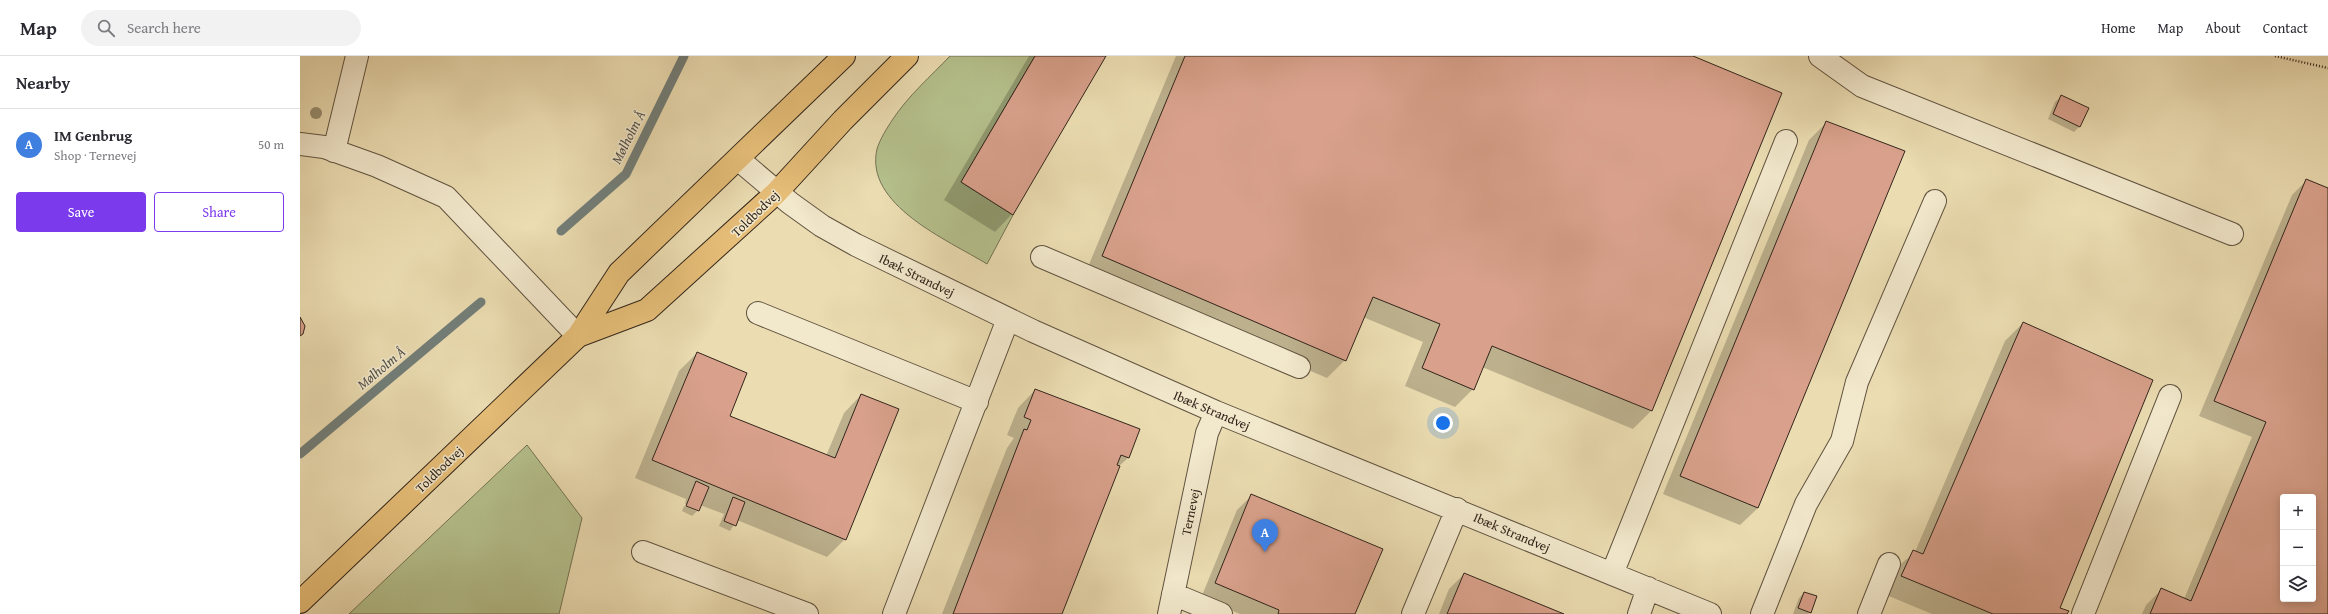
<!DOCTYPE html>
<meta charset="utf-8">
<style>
:root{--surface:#fff;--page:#f2f2f3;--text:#2b2b33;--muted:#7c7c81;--line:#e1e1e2;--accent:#7c3aed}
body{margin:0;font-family:"Gentium Book Plus",serif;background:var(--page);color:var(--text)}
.controls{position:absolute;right:12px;bottom:12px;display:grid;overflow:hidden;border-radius:4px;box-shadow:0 2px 10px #0003}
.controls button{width:36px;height:36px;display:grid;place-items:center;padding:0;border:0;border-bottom:1px solid var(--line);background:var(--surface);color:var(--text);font:20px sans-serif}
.you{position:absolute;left:1143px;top:367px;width:14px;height:14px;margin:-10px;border:3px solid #fff;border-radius:50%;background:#1a73e8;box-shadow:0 0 0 6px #1a73e833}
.badge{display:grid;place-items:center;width:26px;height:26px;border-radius:50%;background:var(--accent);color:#fff;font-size:13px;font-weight:700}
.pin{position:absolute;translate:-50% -33px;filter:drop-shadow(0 1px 2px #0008)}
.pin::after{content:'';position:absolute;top:21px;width:14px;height:12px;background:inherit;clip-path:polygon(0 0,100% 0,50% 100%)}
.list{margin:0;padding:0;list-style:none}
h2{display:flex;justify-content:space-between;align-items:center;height:52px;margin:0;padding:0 16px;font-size:17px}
h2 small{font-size:13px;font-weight:400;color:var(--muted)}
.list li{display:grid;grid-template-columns:26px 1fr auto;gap:12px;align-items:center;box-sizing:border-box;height:72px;padding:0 16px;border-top:1px solid var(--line)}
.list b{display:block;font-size:15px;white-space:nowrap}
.list p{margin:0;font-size:13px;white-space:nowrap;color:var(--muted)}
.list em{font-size:13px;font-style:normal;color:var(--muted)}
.actions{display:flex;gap:8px;padding:12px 16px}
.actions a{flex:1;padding:9px 0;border:1px solid var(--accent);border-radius:4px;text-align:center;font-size:14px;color:var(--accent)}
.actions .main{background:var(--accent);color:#fff}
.icon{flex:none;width:22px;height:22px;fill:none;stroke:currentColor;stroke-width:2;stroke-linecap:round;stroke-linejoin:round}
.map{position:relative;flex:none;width:2028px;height:558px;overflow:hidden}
header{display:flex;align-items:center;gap:24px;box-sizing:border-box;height:56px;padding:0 20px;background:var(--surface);border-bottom:1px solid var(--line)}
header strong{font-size:19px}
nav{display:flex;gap:22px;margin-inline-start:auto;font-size:14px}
.search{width:280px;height:36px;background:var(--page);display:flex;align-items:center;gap:10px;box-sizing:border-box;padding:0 14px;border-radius:22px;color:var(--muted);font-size:15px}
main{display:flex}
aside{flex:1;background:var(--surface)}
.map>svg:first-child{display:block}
.green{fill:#b5c18d;stroke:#747354}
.shadow{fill:#0003;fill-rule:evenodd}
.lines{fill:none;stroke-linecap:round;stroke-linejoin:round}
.stream{stroke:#727e79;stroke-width:9}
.building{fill:#d9a18c;stroke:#32251b;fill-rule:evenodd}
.minor-casing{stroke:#605340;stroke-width:24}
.major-casing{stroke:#32251b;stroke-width:24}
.path{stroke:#32251b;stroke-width:2.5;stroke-dasharray:1 2;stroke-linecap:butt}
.minor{stroke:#f2e8cc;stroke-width:22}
.major{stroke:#e6be78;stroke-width:22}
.tree{fill:#978d6e}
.labels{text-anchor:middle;stroke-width:3;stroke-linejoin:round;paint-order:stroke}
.street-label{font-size:13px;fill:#32251b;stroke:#f2e8cc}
.water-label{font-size:14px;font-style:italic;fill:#52514a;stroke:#f2e8cc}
</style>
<header>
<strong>Map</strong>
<div class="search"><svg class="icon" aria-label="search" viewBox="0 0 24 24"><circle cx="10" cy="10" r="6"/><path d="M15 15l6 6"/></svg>Search here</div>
<nav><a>Home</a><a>Map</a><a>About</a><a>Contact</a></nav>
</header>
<main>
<aside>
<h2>Nearby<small></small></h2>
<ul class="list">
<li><span class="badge" style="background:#3f7fe0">A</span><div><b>IM Genbrug</b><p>Shop · Ternevej</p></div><em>50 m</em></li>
</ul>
<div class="actions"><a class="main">Save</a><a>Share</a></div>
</aside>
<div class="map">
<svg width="2028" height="558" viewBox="0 0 2028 558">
<rect width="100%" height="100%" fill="#ebdcb1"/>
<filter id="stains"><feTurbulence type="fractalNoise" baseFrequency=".005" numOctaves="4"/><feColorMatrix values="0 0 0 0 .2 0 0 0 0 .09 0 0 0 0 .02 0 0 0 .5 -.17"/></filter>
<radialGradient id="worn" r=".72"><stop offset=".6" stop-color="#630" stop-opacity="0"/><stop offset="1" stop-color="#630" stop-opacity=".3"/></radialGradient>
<!-- green -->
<path class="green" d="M650 0H735L661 126 713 159 687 208C648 184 564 149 577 93 580 83 587 72 593 63 608 40 631 20 650 0Z
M227 389 282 462 259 558H49Z"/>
<!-- shadow -->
<path class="shadow" d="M729 0H805L712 158 695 176 644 144Z
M876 0H1390L1481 38 1351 355 1333 373 1182 311 1173 333 1155 351 1105 330 1123 286 1063 261 1045 304 1027 322 785 218Z
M1761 41 1780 70 1774 76 1748 63 1755 46Z
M1527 66 1458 452 1440 469 1363 438 1509 84Z
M2007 124 2028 133V558H1842L1846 549 1861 534 1884 543 1952 381 1899 360 1992 139ZM1983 441H2013V543H1983Z
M1723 267 1759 552 1766 558H1632L1584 538 1595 513 1615 496 1705 285Z
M397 297 429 360 526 400 544 357 561 339 545 483 527 501 437 464 430 475 419 470 424 458 400 449 398 454 392 460 382 455 384 450 397 455V453L385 448 386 443 335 422 379 315Z
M735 334 829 401 818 411 761 558H642L707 392 714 382 707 379 718 352Z
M952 439 1054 558H940L901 542 937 454Z
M1164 518 1262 558H1139L1149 533Z
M1504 537 1510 556 1508 558H1493L1499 542Z"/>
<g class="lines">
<!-- stream -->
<path class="stream" d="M261 175 326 118 384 0
M0 398 181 246"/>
</g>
<!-- building -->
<path class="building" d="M735 0H806L713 159 661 126Z
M885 0H1393L1482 37 1352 355 1192 290 1174 334 1122 312 1140 268 1073 241 1046 305 802 200Z
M1761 39 1789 52 1780 71 1753 58Z
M1526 65 1605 95 1458 452 1380 420Z
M2006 123 2028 132V558H1850L1861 532 1891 545 1966 366 1914 345ZM1983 441H2013V543H1983Z
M0 261 5 270 3 278 0 280Z
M1723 266 1853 324 1760 552 1769 555 1767 558H1693L1601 520 1613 494 1623 498Z
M397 296 447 317 430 360 535 402 561 338 599 353 546 484 352 404Z
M735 333 840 373 829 402 821 399 817 409 820 410 762 558H653L724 373 727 374 731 364 724 361Z
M396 425 409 431 399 455 386 450Z
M951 438 1083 493 1055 558H978L979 554 915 527Z
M433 441 445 446 436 470 424 465Z
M1164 517 1264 558H1147Z
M1504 536 1517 540 1511 557 1498 552Z"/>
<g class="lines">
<!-- minor casing -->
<g class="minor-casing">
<path id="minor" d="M1520 0 1562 30 1932 178
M0 88 24 91 77 110 146 141 278 280
M34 95 57 0
M438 103 490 147 522 170 556 189 733 275 916 356 1410 558
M742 201 999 311
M458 257 677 346
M343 496 507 558
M1312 518 1486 85
M873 538 921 558
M594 558 708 263
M869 558 907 377 916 356
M1113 558 1157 453
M1339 558 1348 532
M1462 558 1506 448 1542 385 1557 326 1635 145
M1569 558 1589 508
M1783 558 1870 340"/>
</g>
<!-- major casing -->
<g class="major-casing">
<path id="major" d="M278 280 347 254 477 136 543 64 607 0
M0 546 278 280 319 217 544 0"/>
</g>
<!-- path -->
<path class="path" d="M1975 0 2028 12"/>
<!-- minor -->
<use href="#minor" class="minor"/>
<!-- major -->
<use href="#major" class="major"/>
</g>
<!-- trees -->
<circle class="tree" cx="16" cy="57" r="6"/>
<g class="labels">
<!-- street labels -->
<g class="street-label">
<text transform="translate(455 157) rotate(-44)" y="5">Toldbodvej</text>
<text transform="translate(617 219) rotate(26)" y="5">Ibæk Strandvej</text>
<text transform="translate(912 354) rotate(23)" y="5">Ibæk Strandvej</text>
<text transform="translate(139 413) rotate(-44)" y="5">Toldbodvej</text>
<text transform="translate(890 456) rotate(-78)" y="5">Ternevej</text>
<text transform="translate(1212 476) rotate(23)" y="5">Ibæk Strandvej</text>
</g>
<!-- water labels -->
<g class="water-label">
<text transform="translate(328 81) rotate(-63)" y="5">Mølholm Å</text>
<text transform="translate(81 312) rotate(-40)" y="5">Mølholm Å</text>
</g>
</g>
<rect width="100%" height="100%" filter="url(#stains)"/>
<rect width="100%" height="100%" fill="url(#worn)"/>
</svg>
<div class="controls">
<button>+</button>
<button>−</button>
<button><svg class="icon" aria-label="layers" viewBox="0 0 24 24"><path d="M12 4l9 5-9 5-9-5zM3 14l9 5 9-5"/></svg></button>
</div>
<div class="you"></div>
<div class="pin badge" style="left:965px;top:496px;background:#3f7fe0">A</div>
</div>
</main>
